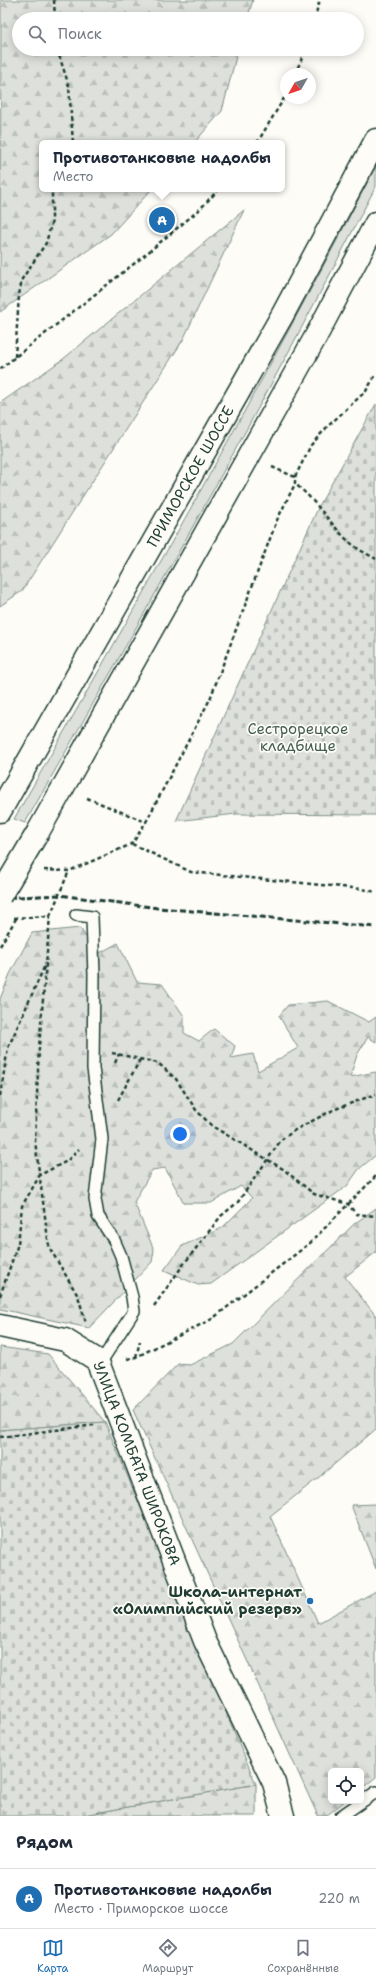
<!DOCTYPE html>
<html lang="ru">
<meta charset="utf-8">
<style>
:root{--surface:#fff;--page:#f6f6f7;--text:#1f2937;--muted:#747a83;--line:#e0e1e3;--accent:#1f6fb2}
body{margin:0;font-family:"Shantell Sans",sans-serif;background:var(--page);color:var(--text)}
.controls{position:absolute;right:12px;bottom:12px;display:grid;overflow:hidden;border-radius:6px;box-shadow:0 2px 10px #0003}
.controls button{width:36px;height:36px;display:grid;place-items:center;padding:0;border:0;border-bottom:1px solid var(--line);background:var(--surface);color:var(--text);font:20px sans-serif}
.compass{position:absolute;left:280px;top:68px;width:36px;height:36px;border-radius:50%;background:var(--surface);box-shadow:0 2px 10px #0003;rotate:230deg}
.you{position:absolute;left:180px;top:1134px;width:14px;height:14px;margin:-10px;border:3px solid #fff;border-radius:50%;background:#1a73e8;box-shadow:0 0 0 6px #1a73e833}
.badge{display:grid;place-items:center;width:26px;height:26px;border-radius:50%;background:var(--accent);color:#fff;font-size:13px;font-weight:700}
.pin{position:absolute;translate:-50% -50%;border:2px solid #fff;box-shadow:0 1px 4px #0006}
.popup{position:absolute;left:39px;top:140px;width:246px;height:52px;box-sizing:border-box;display:grid;place-content:center;border-radius:6px;background:var(--surface);filter:drop-shadow(0 1px 3px #0005);font-size:13px;white-space:nowrap;color:var(--muted)}
.popup b{font-size:15px;color:var(--text)}
.popup::after{content:'';position:absolute;left:50%;top:100%;margin-left:-8px;border:8px solid transparent;border-top-color:var(--surface)}
.list{margin:0;padding:0;list-style:none}
h2{display:flex;justify-content:space-between;align-items:center;height:52px;margin:0;padding:0 16px;font-size:17px}
h2 small{font-size:13px;font-weight:400;color:var(--muted)}
.list li{display:grid;grid-template-columns:26px 1fr auto;gap:12px;align-items:center;box-sizing:border-box;height:60px;padding:0 16px;border-top:1px solid var(--line)}
.list b{display:block;font-size:15px;white-space:nowrap}
.list p{margin:0;font-size:13px;white-space:nowrap;color:var(--muted)}
.list em{font-size:13px;font-style:normal;color:var(--muted)}
.icon{flex:none;width:22px;height:22px;fill:none;stroke:currentColor;stroke-width:2;stroke-linecap:round;stroke-linejoin:round}
.map{position:relative;flex:none;width:376px;height:1816px;overflow:hidden}
.search{position:absolute;background:var(--surface);box-shadow:0 2px 10px #0003;left:12px;right:12px;top:12px;height:44px;display:flex;align-items:center;gap:10px;box-sizing:border-box;padding:0 14px;border-radius:22px;color:var(--muted);font-size:15px}
.sheet{height:112px;background:var(--surface)}
nav{display:flex;justify-content:space-around;align-items:center;box-sizing:border-box;height:56px;border-top:1px solid var(--line);background:var(--surface);font-size:11px;color:var(--muted)}
nav a{display:grid;justify-items:center;gap:2px}
nav .on{color:var(--accent)}
.map>svg:first-child{display:block}
.green{fill:#dde0db;stroke:#7e8e88}
.forest{fill:url(#forest-firs);stroke:#7e8e88}
.cemetery{fill:url(#cemetery-stones);stroke:#7e8e88}
.lines{fill:none;stroke-linecap:round;stroke-linejoin:round}
.lane-casing{stroke:#1f3d34;stroke-width:14}
.street-casing{stroke:#1f3d34;stroke-width:25}
.highway-casing{stroke:#1f3d34;stroke-width:25}
.path{stroke:#1f3d34;stroke-width:2.5;stroke-dasharray:4 3;stroke-linecap:butt}
.lane{stroke:#fdfcf7;stroke-width:11}
.street{stroke:#fdfcf7;stroke-width:22}
.highway{stroke:#fdfcf7;stroke-width:22}
.rail{stroke:#1f3d34;stroke-width:3;stroke-dasharray:6 3;stroke-linecap:butt}
.highway-bridge-casing{stroke:#1f3d34;stroke-width:25;stroke-linecap:butt}
.path-bridge{stroke:#1f3d34;stroke-width:2.5;stroke-dasharray:4 3;stroke-linecap:butt}
.highway-bridge{stroke:#fdfcf7;stroke-width:22}
.poi-dot{fill:#1f6fb2;stroke:#fdfcf7;stroke-width:1.5}
.labels{text-anchor:middle;stroke-width:3.5;stroke-linejoin:round;paint-order:stroke}
.street-label{font-size:15px;fill:#1f3d34;stroke:#fdfcf7}
.park-label{font-size:15px;fill:#455e55;stroke:#fdfcf7}
.poi-label{font-size:15px;font-weight:bold;fill:#1f3d34;stroke:#fdfcf7;text-anchor:end}
</style>
<div class="map">
<svg width="376" height="1816" viewBox="0 0 376 1816">
<defs>
<pattern id="forest-firs" width="22" height="20" patternUnits="userSpaceOnUse"><rect width="22" height="20" fill="#dde0db"/><path d="M5 1l3.5 6h-7zM16 11l3.5 6h-7z" fill="#bdc1bd"/></pattern>
<pattern id="cemetery-stones" width="16" height="16" patternUnits="userSpaceOnUse"><rect width="16" height="16" fill="#dde0db"/><path d="M2 7V4a2 2 0 0 1 4 0v3zM10 15v-3a2 2 0 0 1 4 0v3z" fill="#bdc1bd"/></pattern>
</defs>
<rect width="100%" height="100%" fill="#fdfcf7"/>
<filter id="ink" filterUnits="userSpaceOnUse"><feTurbulence type="fractalNoise" baseFrequency=".025" numOctaves="2"/><feDisplacementMap in="SourceGraphic" scale="8" xChannelSelector="R" yChannelSelector="G"/><feConvolveMatrix kernelMatrix="1 2 1 2 8 2 1 2 1" color-interpolation-filters="sRGB"/></filter>
<g filter="url(#ink)">
<!-- green -->
<path class="green" d="M376 166V186C265 402 145 613 25 823L14 819C138 603 261 387 376 166Z"/>
<!-- forest -->
<path class="forest" d="M1 0H253L247 19H19V49H238L222 111 194 143H42V189H152L111 234 0 312Z
M244 210 183 340 22 591 0 606V403L62 360Z
M80 928 98 954 118 943 137 982 162 984 184 1016V1033L199 1041 214 1029 235 1046 231 1058 253 1054 258 1071 298 1048 279 1016 288 1005 328 1001 369 1022 376 1017V1042L368 1037 357 1055 350 1077 376 1072V1155L359 1169 347 1186 211 1284 198 1285 164 1270 182 1246 222 1228 252 1198 241 1186 211 1203H184L165 1168 152 1170 134 1202 154 1250 152 1262 89 1328 0 1309V999L10 974 32 933Z
M376 1208V1252L345 1277 376 1316V1429L318 1478 270 1516 318 1623 376 1591V1777L361 1789V1771H331V1801H345L326 1816H318L133 1410 178 1364 190 1365 233 1344 354 1224Z
M0 1347 48 1354 105 1422 0 1430Z
M376 1504V1569L351 1505Z
M256 1784V1816H78Z"/>
<!-- cemetery -->
<path class="cemetery" d="M376 404V815L236 814 176 821 319 506Z
M105 1422 256 1784 78 1816H0V1430Z"/>
<g class="lines">
<!-- lane casing -->
<g class="lane-casing">
<path id="lane" d="M76 915 92 917 94 975 93 1068 102 1139 95 1199 98 1216 114 1240 121 1256 132 1297 134 1311 99 1365
M341 1816 376 1792"/>
</g>
<!-- street casing -->
<g class="street-casing">
<g id="street">
<path id="s1" d="M0 1326 65 1340 97 1360 205 1641 274 1783 283 1816"/>
</g>
</g>
<!-- highway casing -->
<g class="highway-casing">
<g id="highway">
<path id="s2" d="M0 811 283 314 376 140"/>
<path d="M38 832 315 338 376 223"/>
</g>
</g>
<!-- path -->
<path class="path" d="M54 0 55 19
M314 19 320 0
M57 49 69 86 73 143
M295 74 306 49
M257 143 286 95
M15 357 19 295 22 279 46 243 52 221V189
M0 369 140 259 199 210 219 189
M272 467 295 477V484C319 502 336 535 360 550 365 553 371 556 376 559
M295 477 311 445 328 426 366 391 376 374
M87 798 146 822
M132 844 191 872 362 889 376 892
M44 870 69 871 132 844 146 822 210 699 277 520 295 484
M50 916 69 871
M14 918 50 916 39 1047 35 1141 49 1247 78 1296 86 1323
M112 1053 158 1063 176 1079 196 1110 212 1126 283 1169 314 1194 348 1204 356 1214 376 1216
M115 1063 119 1054
M0 1096 8 1048 46 963
M118 1100 141 1058
M0 1296 18 1244 22 1206 40 1175 67 1161 79 1149
M154 1306 183 1265 221 1216 238 1202 281 1140 295 1130 333 1110 376 1094
M136 1357 140 1341
M127 1359 136 1357 212 1319 310 1243 376 1176
M0 1437 95 1425"/>
<!-- lane -->
<use href="#lane" class="lane"/>
<!-- street -->
<use href="#street" class="street"/>
<!-- highway -->
<use href="#highway" class="highway"/>
<!-- rail -->
<path class="rail" d="M0 898 59 895 158 908 376 927"/>
<!-- highway-bridge casing -->
<g class="highway-bridge-casing">
<path id="highway-bridge" d="M0 896 38 832"/>
</g>
<!-- path-bridge -->
<path class="path-bridge" d="M0 946 17 917"/>
<!-- highway-bridge -->
<use href="#highway-bridge" class="highway-bridge"/>
</g>
</g>
<!-- markers -->
<circle class="poi-dot" cx="310" cy="1601" r="4"/>
<g class="labels">
<!-- street labels -->
<g class="street-label">
<text dy="5" stroke="none"><textPath href="#s2" startOffset="385">ПРИМОРСКОЕ ШОССЕ</textPath></text>
<text dy="5" stroke="none"><textPath href="#s1" startOffset="215">УЛИЦА КОМБАТА ШИРОКОВА</textPath></text>
</g>
<!-- park labels -->
<g class="park-label">
<text x="298" y="734">Сестрорецкое<tspan x="298" dy="17">кладбище</tspan></text>
</g>
<!-- poi labels -->
<g class="poi-label">
<text x="302" y="1597">Школа-интернат<tspan x="302" dy="17">«Олимпийский резерв»</tspan></text>
</g>
</g>
</svg>
<div class="controls">
<button><svg class="icon" aria-label="locate" viewBox="0 0 24 24"><circle cx="12" cy="12" r="6"/><path d="M12 2v4M12 18v4M2 12h4M18 12h4"/></svg></button>
</div>
<svg class="compass" viewBox="-18 -18 36 36"><path d="M0-13l5 13h-10z" fill="#e53935"/><path d="M0 13l5-13h-10z" fill="#747a83"/></svg>
<div class="you"></div>
<div class="pin badge" style="left:162px;top:220px">A</div>
<div class="popup"><b>Противотанковые надолбы</b>Место</div>
<div class="search"><svg class="icon" aria-label="search" viewBox="0 0 24 24"><circle cx="10" cy="10" r="6"/><path d="M15 15l6 6"/></svg>Поиск</div>
</div>
<section class="sheet">
<h2>Рядом<small></small></h2>
<ul class="list">
<li><span class="badge">A</span><div><b>Противотанковые надолбы</b><p>Место · Приморское шоссе</p></div><em>220 m</em></li>
</ul>
</section>
<nav>
<a class="on"><svg class="icon" aria-label="map" viewBox="0 0 24 24"><path d="M3 6l6-2 6 2 6-2v14l-6 2-6-2-6 2zM9 4v14M15 6v14"/></svg>Карта</a>
<a><svg class="icon" aria-label="directions" viewBox="0 0 24 24"><path d="M12 3l9 9-9 9-9-9zM9 14v-3h6M13 9l2 2-2 2"/></svg>Маршрут</a>
<a><svg class="icon" aria-label="saved" viewBox="0 0 24 24"><path d="M7 4h10v16l-5-4-5 4z"/></svg>Сохранённые</a>
</nav>
